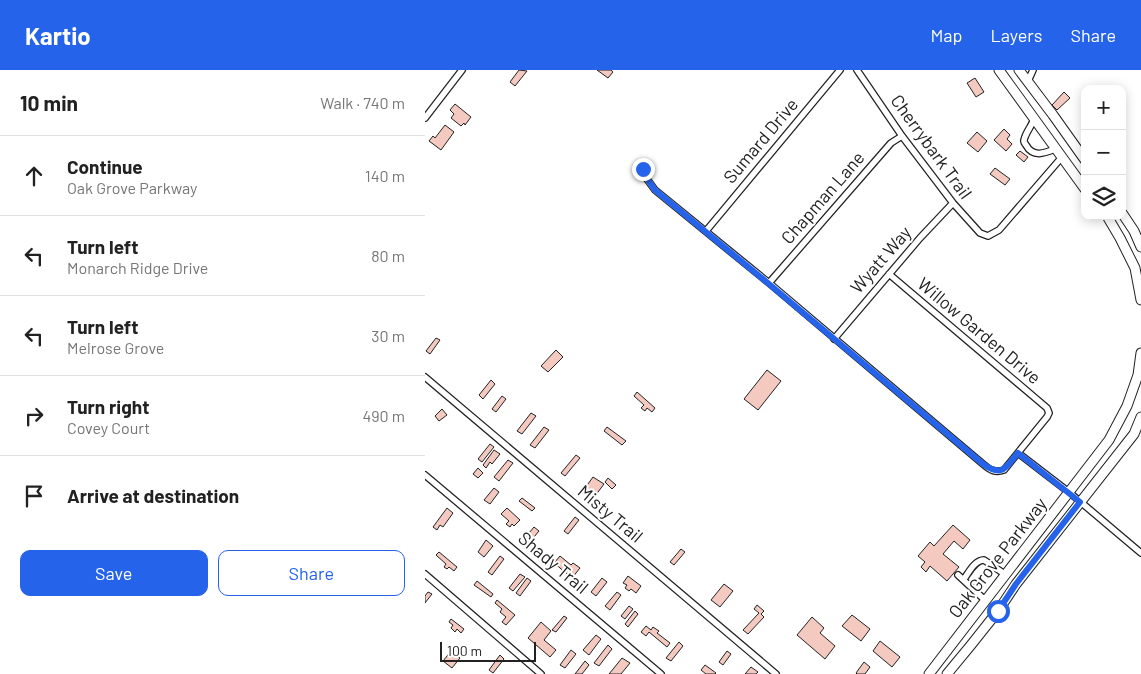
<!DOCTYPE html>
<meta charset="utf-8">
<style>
:root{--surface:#fff;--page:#f6f6f6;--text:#222;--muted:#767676;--line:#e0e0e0;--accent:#2563eb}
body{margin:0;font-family:Barlow,sans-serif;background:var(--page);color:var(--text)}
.controls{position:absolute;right:15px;top:15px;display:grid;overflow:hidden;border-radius:10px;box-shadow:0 2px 12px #0003}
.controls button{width:45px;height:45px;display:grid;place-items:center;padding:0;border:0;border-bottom:1px solid var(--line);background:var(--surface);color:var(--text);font:25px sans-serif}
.scale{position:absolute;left:15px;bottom:12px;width:96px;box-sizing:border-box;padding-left:5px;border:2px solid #222;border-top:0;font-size:14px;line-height:18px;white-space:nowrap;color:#222;-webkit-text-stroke:4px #fff;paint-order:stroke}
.stop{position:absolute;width:15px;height:15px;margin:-11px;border:4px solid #2563eb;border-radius:50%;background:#fff}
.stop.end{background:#2563eb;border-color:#fff;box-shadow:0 1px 5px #0008}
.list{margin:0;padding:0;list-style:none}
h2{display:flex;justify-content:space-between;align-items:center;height:65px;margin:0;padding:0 20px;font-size:21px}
h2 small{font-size:16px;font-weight:400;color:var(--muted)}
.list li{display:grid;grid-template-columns:32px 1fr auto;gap:15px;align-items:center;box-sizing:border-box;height:80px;padding:0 20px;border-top:1px solid var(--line)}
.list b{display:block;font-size:19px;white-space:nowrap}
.list p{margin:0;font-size:16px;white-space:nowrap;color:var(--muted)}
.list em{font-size:16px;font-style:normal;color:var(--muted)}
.actions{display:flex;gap:10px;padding:15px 20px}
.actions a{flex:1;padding:11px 0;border:1px solid var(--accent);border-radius:10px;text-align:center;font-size:18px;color:var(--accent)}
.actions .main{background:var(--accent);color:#fff}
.icon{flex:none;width:28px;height:28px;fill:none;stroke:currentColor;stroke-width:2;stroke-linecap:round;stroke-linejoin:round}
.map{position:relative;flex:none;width:716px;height:604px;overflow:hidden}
header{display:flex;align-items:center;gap:30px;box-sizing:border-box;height:70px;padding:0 25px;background:var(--accent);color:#fff}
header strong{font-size:24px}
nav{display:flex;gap:28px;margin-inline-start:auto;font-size:18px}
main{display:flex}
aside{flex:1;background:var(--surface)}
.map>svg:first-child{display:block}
.building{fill:#f3c9c0;stroke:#222}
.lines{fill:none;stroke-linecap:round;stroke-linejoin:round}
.street-casing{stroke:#222;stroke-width:8}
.secondary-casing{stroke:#222;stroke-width:11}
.street{stroke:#fff;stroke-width:5.5}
.secondary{stroke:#fff;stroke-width:9}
.route{stroke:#2563eb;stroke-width:6}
.labels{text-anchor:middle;stroke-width:4;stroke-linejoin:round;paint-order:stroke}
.street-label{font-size:18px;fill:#222;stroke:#fff}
</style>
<header>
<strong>Kartio</strong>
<nav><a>Map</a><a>Layers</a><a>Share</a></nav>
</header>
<main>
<aside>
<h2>10 min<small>Walk · 740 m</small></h2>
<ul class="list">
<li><svg class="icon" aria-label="ahead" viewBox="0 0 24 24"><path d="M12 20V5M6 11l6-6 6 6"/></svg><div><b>Continue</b><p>Oak Grove Parkway</p></div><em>140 m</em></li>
<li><svg class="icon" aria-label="left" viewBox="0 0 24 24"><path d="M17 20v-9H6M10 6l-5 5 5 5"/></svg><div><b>Turn left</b><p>Monarch Ridge Drive</p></div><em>80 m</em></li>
<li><svg class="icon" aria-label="left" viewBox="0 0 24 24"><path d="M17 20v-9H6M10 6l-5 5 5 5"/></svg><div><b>Turn left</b><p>Melrose Grove</p></div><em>30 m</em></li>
<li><svg class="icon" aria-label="right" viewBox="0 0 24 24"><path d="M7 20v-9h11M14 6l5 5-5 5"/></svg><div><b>Turn right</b><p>Covey Court</p></div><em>490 m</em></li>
<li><svg class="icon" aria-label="arrive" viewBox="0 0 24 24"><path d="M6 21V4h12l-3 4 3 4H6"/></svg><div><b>Arrive at destination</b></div></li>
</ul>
<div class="actions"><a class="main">Save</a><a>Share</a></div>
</aside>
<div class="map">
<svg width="716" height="604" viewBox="0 0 716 604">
<rect width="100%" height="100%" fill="#fff"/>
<!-- building -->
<path class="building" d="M94 0 102 1 90 16 85 12Z
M172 0H186L188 2 183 8Z
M550 8 559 22 551 27 542 13Z
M639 22 645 28 632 40 627 35Z
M30 34 46 47 40 55 39 53 36 56 26 48 29 44 25 40Z
M20 55 29 62 16 80 4 71 8 66 10 68Z
M579 59 585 65 582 69 587 74 581 81 569 70Z
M552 62 562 71 553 82 542 73Z
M595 81 603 87 599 92 591 85Z
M570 98 585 109 580 115 565 104Z
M11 268 15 270 5 284 1 281Z
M131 280 138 287 123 302 116 296Z
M342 300 356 311 333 340 319 329Z
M66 310 70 314 58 329 54 325Z
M212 322 230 338 227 342 222 338 220 341 216 338 219 335 209 326Z
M77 326 81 329 71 342 67 339Z
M17 339 22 345 14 351 10 346Z
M106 343 111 346 97 364 92 361Z
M119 357 124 360 110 378 105 375Z
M182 357 201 371 197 375 179 361Z
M65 374 69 377 57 392 53 389Z
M69 380 75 384 67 394 65 392 61 398 58 395Z
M151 385 155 388 140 406 136 403Z
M83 390 88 393 74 411 69 407Z
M53 398 58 403 53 408 48 404Z
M168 407 179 414 170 426 160 418Z
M183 408 191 415 187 419 180 412Z
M69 418 74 422 65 434 59 430Z
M97 428 110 438 107 441 94 431Z
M22 438 28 443 18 457 15 455 12 460 8 457Z
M82 438 95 450 89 456 87 454 85 457 81 454 84 451 76 444Z
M150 447 154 450 143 464 139 461Z
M528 455 545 470 538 479 529 471 518 484 534 497 522 511 505 496 501 502 496 497 500 492 493 486 505 472 509 476Z
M109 457 114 461 104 473 99 469Z
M61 470 68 476 59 487 53 482Z
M256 479 260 482 249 495 245 492Z
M14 482 32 497 29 501 24 497 22 499 19 497 21 494 11 485Z
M75 486 79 489 67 505 63 502Z
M135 486 146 495 148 493 155 498 147 508 129 493Z
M95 504 100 507 88 521 84 518Z
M203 506 216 516 211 523 206 519 204 521 200 518 202 515 198 513Z
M102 508 106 511 95 526 91 523Z
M177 508 182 512 171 526 166 522Z
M52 511 68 524 66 527 49 515Z
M299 514 308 521 295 537 286 530Z
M3 522 7 524 0 533V526Z
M192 522 196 525 185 540 180 536Z
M72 530 90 545 81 555 77 552 81 547 75 542 77 539 70 533Z
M332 535 339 541 336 544 339 547 323 564 318 560 334 543 329 539Z
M204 536 208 539 200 549 196 546Z
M210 541 213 544 203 557 200 554Z
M427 545 445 559 436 571 417 556Z
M139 546 142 548 131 562 127 560Z
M387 547 399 558 395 563 410 576 400 589 372 565Z
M26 549 39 559 36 563 32 559 30 562 26 558 28 555 24 552Z
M116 552 126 561 119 570 131 580 125 587 103 568Z
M221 556 226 560 228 557 234 561 232 563 245 573 242 577 224 562 221 566 216 562Z
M171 565 176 569 164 585 158 580Z
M455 571 475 587 467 597 448 581Z
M254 572 258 576 246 591 241 588Z
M183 575 187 579 174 596 169 593Z
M146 580 151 584 140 598 135 595Z
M26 581 35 588 27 598 18 591Z
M302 581 306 584 298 595 294 592Z
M75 585 79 589 68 603 64 600Z
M197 588 205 593 196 604H184Z
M160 591 164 595 157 604H150Z
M439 592 445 597 440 604H432L431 603Z
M280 595 291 603 290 604H281L276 600Z
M326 597 333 602 331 604H320Z"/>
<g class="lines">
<!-- street casing -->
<g class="street-casing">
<path id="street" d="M432 0 477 66 528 133 555 163 563 166 574 160 637 87
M603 11 608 0
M0 48 37 0
M609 49C607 55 602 61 600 67 598 72 599 72 601 75 608 88 620 83 630 79
M218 99 219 105 230 120 344 213 558 394C565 400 570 403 579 400L622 347 624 343 622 338 464 204
M281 161 415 0
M344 213 466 73 477 66
M409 269 495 168 528 133
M0 307 351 604
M593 383 645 423 716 483
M0 405 236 604
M0 504 116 604
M533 505 561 531
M539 509C544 502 550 490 559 490L581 505"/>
</g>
<!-- secondary casing -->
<g class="secondary-casing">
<path id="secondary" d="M574 0 660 119
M594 0 628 45 660 90
M697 143 709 161 716 177
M682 146 695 168 710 198 716 230
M504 604 684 370 702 336 713 305 716 283
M522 604 546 575 573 541 591 514 709 364 716 347"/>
</g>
<!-- street -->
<use href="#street" class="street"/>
<!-- secondary -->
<use href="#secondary" class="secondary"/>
</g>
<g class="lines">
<!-- route -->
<path class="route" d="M218 99 219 104 230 120 344 214 558 394C578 408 581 397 593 383L655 432 591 514 573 541"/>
</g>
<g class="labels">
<!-- street labels -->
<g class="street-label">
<text transform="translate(336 71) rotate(-50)" y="6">Sumard Drive</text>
<text transform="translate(506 77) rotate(54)" y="6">Cherrybark Trail</text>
<text transform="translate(398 128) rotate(-49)" y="6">Chapman Lane</text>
<text transform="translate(456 190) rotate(-49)" y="6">Wyatt Way</text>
<text transform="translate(554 261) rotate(40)" y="6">Willow Garden Drive</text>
<text transform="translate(185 444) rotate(40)" y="6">Misty Trail</text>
<text transform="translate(573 488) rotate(-52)" y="6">Oak Grove Parkway</text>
<text transform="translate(128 493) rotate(40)" y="6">Shady Trail</text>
</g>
</g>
</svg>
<div class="controls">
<button>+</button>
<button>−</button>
<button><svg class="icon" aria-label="layers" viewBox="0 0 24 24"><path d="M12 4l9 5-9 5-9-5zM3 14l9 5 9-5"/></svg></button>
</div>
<div class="scale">100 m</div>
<div class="stop" style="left:573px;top:541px"></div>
<div class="stop end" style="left:218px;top:99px"></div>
</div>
</main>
